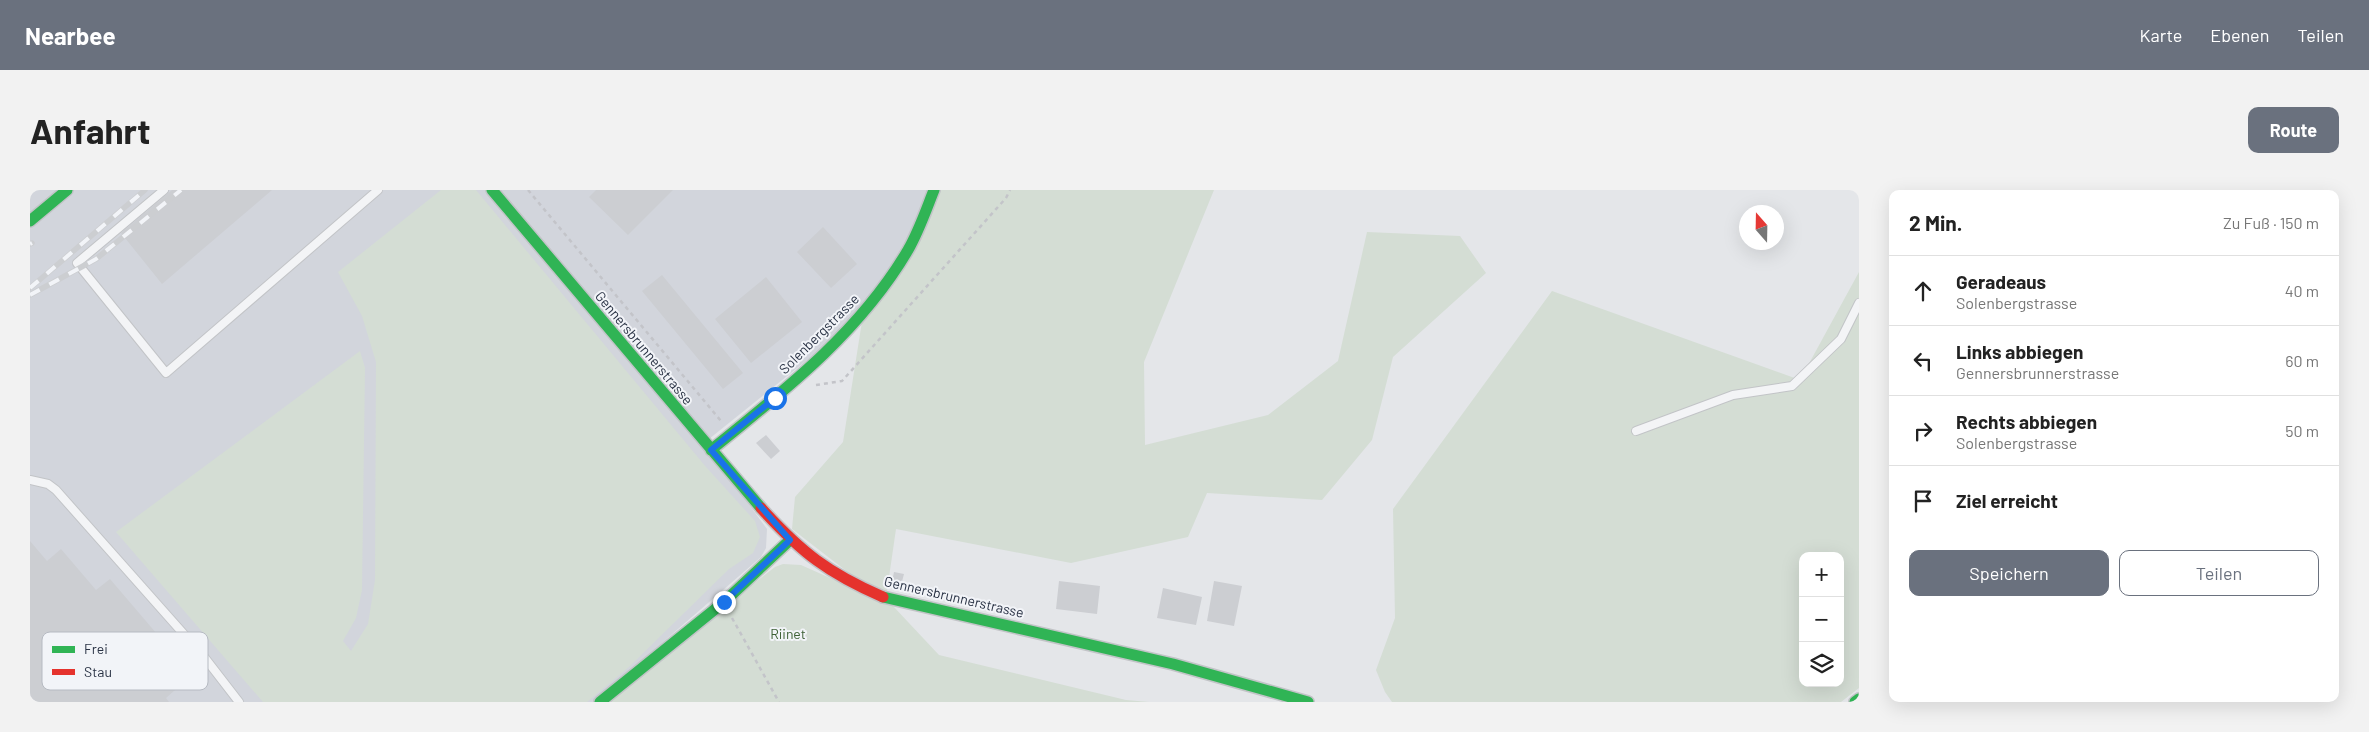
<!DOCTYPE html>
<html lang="de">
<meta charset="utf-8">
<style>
:root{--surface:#fff;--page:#f2f2f2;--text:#222;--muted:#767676;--line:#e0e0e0;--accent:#6a717e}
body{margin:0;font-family:Barlow,sans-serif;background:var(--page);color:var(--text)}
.controls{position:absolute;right:15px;bottom:15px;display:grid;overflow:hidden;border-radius:10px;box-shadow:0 5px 20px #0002}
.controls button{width:45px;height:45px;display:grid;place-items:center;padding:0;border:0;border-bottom:1px solid var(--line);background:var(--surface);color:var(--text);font:25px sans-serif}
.compass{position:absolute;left:1709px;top:15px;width:45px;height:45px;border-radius:50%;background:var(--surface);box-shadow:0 5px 20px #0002;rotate:340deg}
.stop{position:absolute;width:15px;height:15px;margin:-11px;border:4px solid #1a73e8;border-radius:50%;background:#fff}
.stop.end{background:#1a73e8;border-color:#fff;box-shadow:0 1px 5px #0008}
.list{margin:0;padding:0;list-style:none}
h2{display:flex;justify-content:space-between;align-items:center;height:65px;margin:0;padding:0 20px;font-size:21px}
h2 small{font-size:16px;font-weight:400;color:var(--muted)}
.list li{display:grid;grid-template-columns:32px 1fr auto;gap:15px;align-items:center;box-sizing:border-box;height:70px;padding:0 20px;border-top:1px solid var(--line)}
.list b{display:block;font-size:19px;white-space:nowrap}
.list p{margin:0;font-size:16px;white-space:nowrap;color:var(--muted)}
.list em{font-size:16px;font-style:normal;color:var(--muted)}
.actions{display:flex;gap:10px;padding:15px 20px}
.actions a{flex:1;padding:11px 0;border:1px solid var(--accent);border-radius:10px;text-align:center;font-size:18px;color:var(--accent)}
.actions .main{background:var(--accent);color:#fff}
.icon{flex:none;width:28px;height:28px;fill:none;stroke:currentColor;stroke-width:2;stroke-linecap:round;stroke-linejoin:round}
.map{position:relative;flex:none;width:1829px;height:512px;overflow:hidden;border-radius:10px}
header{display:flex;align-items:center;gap:30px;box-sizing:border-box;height:70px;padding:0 25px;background:var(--accent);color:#fff}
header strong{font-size:24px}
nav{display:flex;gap:28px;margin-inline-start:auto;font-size:18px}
.intro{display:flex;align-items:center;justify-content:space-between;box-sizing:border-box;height:120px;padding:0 30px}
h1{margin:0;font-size:35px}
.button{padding:12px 22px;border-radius:10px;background:var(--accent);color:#fff;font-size:18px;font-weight:700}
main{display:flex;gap:30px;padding:0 30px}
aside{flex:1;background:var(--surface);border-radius:10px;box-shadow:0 5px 20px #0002}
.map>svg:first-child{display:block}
.built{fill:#d2d5dc}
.green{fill:#d4ddd4;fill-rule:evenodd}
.building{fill:#ccced2}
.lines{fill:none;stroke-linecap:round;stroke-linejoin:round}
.lane-casing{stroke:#c2c4c7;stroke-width:10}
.fast-casing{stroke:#c2c4c7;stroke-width:14}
.jam-casing{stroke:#c2c4c7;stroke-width:14}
.path{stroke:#c3c4c9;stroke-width:2.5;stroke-dasharray:4 4;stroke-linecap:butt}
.lane{stroke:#f3f4f6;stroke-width:8}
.fast{stroke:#30b455;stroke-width:11}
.jam{stroke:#e5322d;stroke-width:11}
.rail-casing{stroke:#ccced1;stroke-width:5.5}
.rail{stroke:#f2f4f8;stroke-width:4;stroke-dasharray:11;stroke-linecap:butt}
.route{stroke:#1a73e8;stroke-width:6}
.labels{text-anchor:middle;stroke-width:4;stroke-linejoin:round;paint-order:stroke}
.street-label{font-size:14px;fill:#293244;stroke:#f2f4f8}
.park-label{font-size:14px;fill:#3d6035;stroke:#f2f4f8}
.key{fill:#f2f4f8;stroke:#b6bac2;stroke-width:1}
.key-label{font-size:14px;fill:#293244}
</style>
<header>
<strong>Nearbee</strong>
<nav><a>Karte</a><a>Ebenen</a><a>Teilen</a></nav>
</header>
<div class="intro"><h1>Anfahrt</h1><a class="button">Route</a></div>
<main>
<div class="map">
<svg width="1829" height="512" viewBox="0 0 1829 512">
<rect width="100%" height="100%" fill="#e4e6e9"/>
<!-- built -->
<path class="built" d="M0 0H904L833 125 674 253 737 339 736 358 731 367 564 512H0Z"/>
<!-- green -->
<path class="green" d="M411 0H446L676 277 725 331 730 347 723 363 699 379 600 476 557 512H233L86 342 330 161 335 178 332 400 326 428 313 451 321 461 338 434 345 390 346 172 332 126 308 82Z
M904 0H1184L1114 172 1115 255 1238 225 1308 171 1337 42 1430 46 1456 83 1363 167 1342 250 1292 310 1177 303 1158 347 1041 373 866 339 857 401 828 390 762 339 765 307 813 252 833 125Z
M1829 82V498L1811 512H1362L1355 502 1346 480 1365 428 1363 319 1522 101 1770 190ZM1773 366H1810V493H1773Z
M753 374 771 375 863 416 909 465 1096 510 1119 512H570L745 377Z"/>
<!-- building -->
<path class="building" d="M142 0H242L132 94 91 43Z
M566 0H643L598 45 559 7Z
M793 37 827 74 801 98 767 62Z
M632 85 713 183 693 199 612 101Z
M736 87 772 132 721 173 685 129Z
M736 245 750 261 741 269 726 253Z
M0 351 17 371 31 359 66 400 80 389 162 485 136 508 139 512H0Z
M864 382 874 384 870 399 861 397Z
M1029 391 1070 396 1067 424 1026 419Z
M1184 391 1212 396 1204 436 1177 431Z
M1133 398 1172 407 1166 435 1127 428Z"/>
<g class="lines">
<!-- lane casing -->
<g class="lane-casing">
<path id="lane" d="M134 0 47 73 136 183 348 0
M1606 241 1703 205 1762 196 1811 149 1829 113
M0 290 18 294 26 300 175 468 209 512"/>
</g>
<!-- fast casing -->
<g class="fast-casing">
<path id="fast" d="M462 0 731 318
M0 31 37 0
M681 260C754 201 830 142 878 60 889 41 896 20 904 0
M853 407 1143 474 1278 512
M570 512 694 412 760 350
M1825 512 1829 509"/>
</g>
<!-- jam casing -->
<g class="jam-casing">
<path id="jam" d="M731 318C772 363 798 383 853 407"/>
</g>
<!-- path -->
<path class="path" d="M498 0 691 231
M786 195 812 191 976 8 980 0
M702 428 749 512"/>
<!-- lane -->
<use href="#lane" class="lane"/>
<!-- fast -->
<use href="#fast" class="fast"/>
<!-- jam -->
<use href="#jam" class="jam"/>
<!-- rail casing -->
<g class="rail-casing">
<path id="rail" d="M0 54 2 53
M0 98 115 0
M0 105 66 69 151 0"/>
</g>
<!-- rail -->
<use href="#rail" class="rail"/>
</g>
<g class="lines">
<!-- route -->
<path class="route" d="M694 412 760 350 681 260 745 208"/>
</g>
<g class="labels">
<!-- street labels -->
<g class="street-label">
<text transform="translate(789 144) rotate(-45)" y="5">Solenbergstrasse</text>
<text transform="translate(614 158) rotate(50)" y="5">Gennersbrunnerstrasse</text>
<text transform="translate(924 407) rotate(13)" y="5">Gennersbrunnerstrasse</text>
</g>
<!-- park labels -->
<g class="park-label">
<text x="758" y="449">Riinet</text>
</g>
</g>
<!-- legend -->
<rect x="12" y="442" width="166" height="58" rx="8" class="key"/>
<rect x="22" y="456" width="23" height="7" fill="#30b455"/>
<rect x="22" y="479" width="23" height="6" fill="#e5322d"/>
<g class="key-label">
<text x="54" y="464">Frei</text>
<text x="54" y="487">Stau</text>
</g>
</svg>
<div class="controls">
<button>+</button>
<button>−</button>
<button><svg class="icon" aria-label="layers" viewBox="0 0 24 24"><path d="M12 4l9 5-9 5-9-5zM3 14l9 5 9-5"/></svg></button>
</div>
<svg class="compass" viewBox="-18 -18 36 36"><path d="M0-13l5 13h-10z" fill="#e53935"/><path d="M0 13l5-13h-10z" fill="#767676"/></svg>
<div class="stop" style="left:745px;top:208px"></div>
<div class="stop end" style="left:694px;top:412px"></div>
</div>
<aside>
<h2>2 Min.<small>Zu Fuß · 150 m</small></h2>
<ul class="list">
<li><svg class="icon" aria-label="ahead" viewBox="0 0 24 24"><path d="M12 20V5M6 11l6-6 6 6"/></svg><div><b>Geradeaus</b><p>Solenbergstrasse</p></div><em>40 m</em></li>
<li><svg class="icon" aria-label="left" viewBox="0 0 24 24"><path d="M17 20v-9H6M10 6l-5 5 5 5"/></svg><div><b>Links abbiegen</b><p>Gennersbrunnerstrasse</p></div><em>60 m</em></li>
<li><svg class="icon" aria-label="right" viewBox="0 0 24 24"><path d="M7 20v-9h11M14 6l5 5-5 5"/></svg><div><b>Rechts abbiegen</b><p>Solenbergstrasse</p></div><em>50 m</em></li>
<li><svg class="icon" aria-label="arrive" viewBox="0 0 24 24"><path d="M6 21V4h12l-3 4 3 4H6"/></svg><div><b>Ziel erreicht</b></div></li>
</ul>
<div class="actions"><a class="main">Speichern</a><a>Teilen</a></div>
</aside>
</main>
